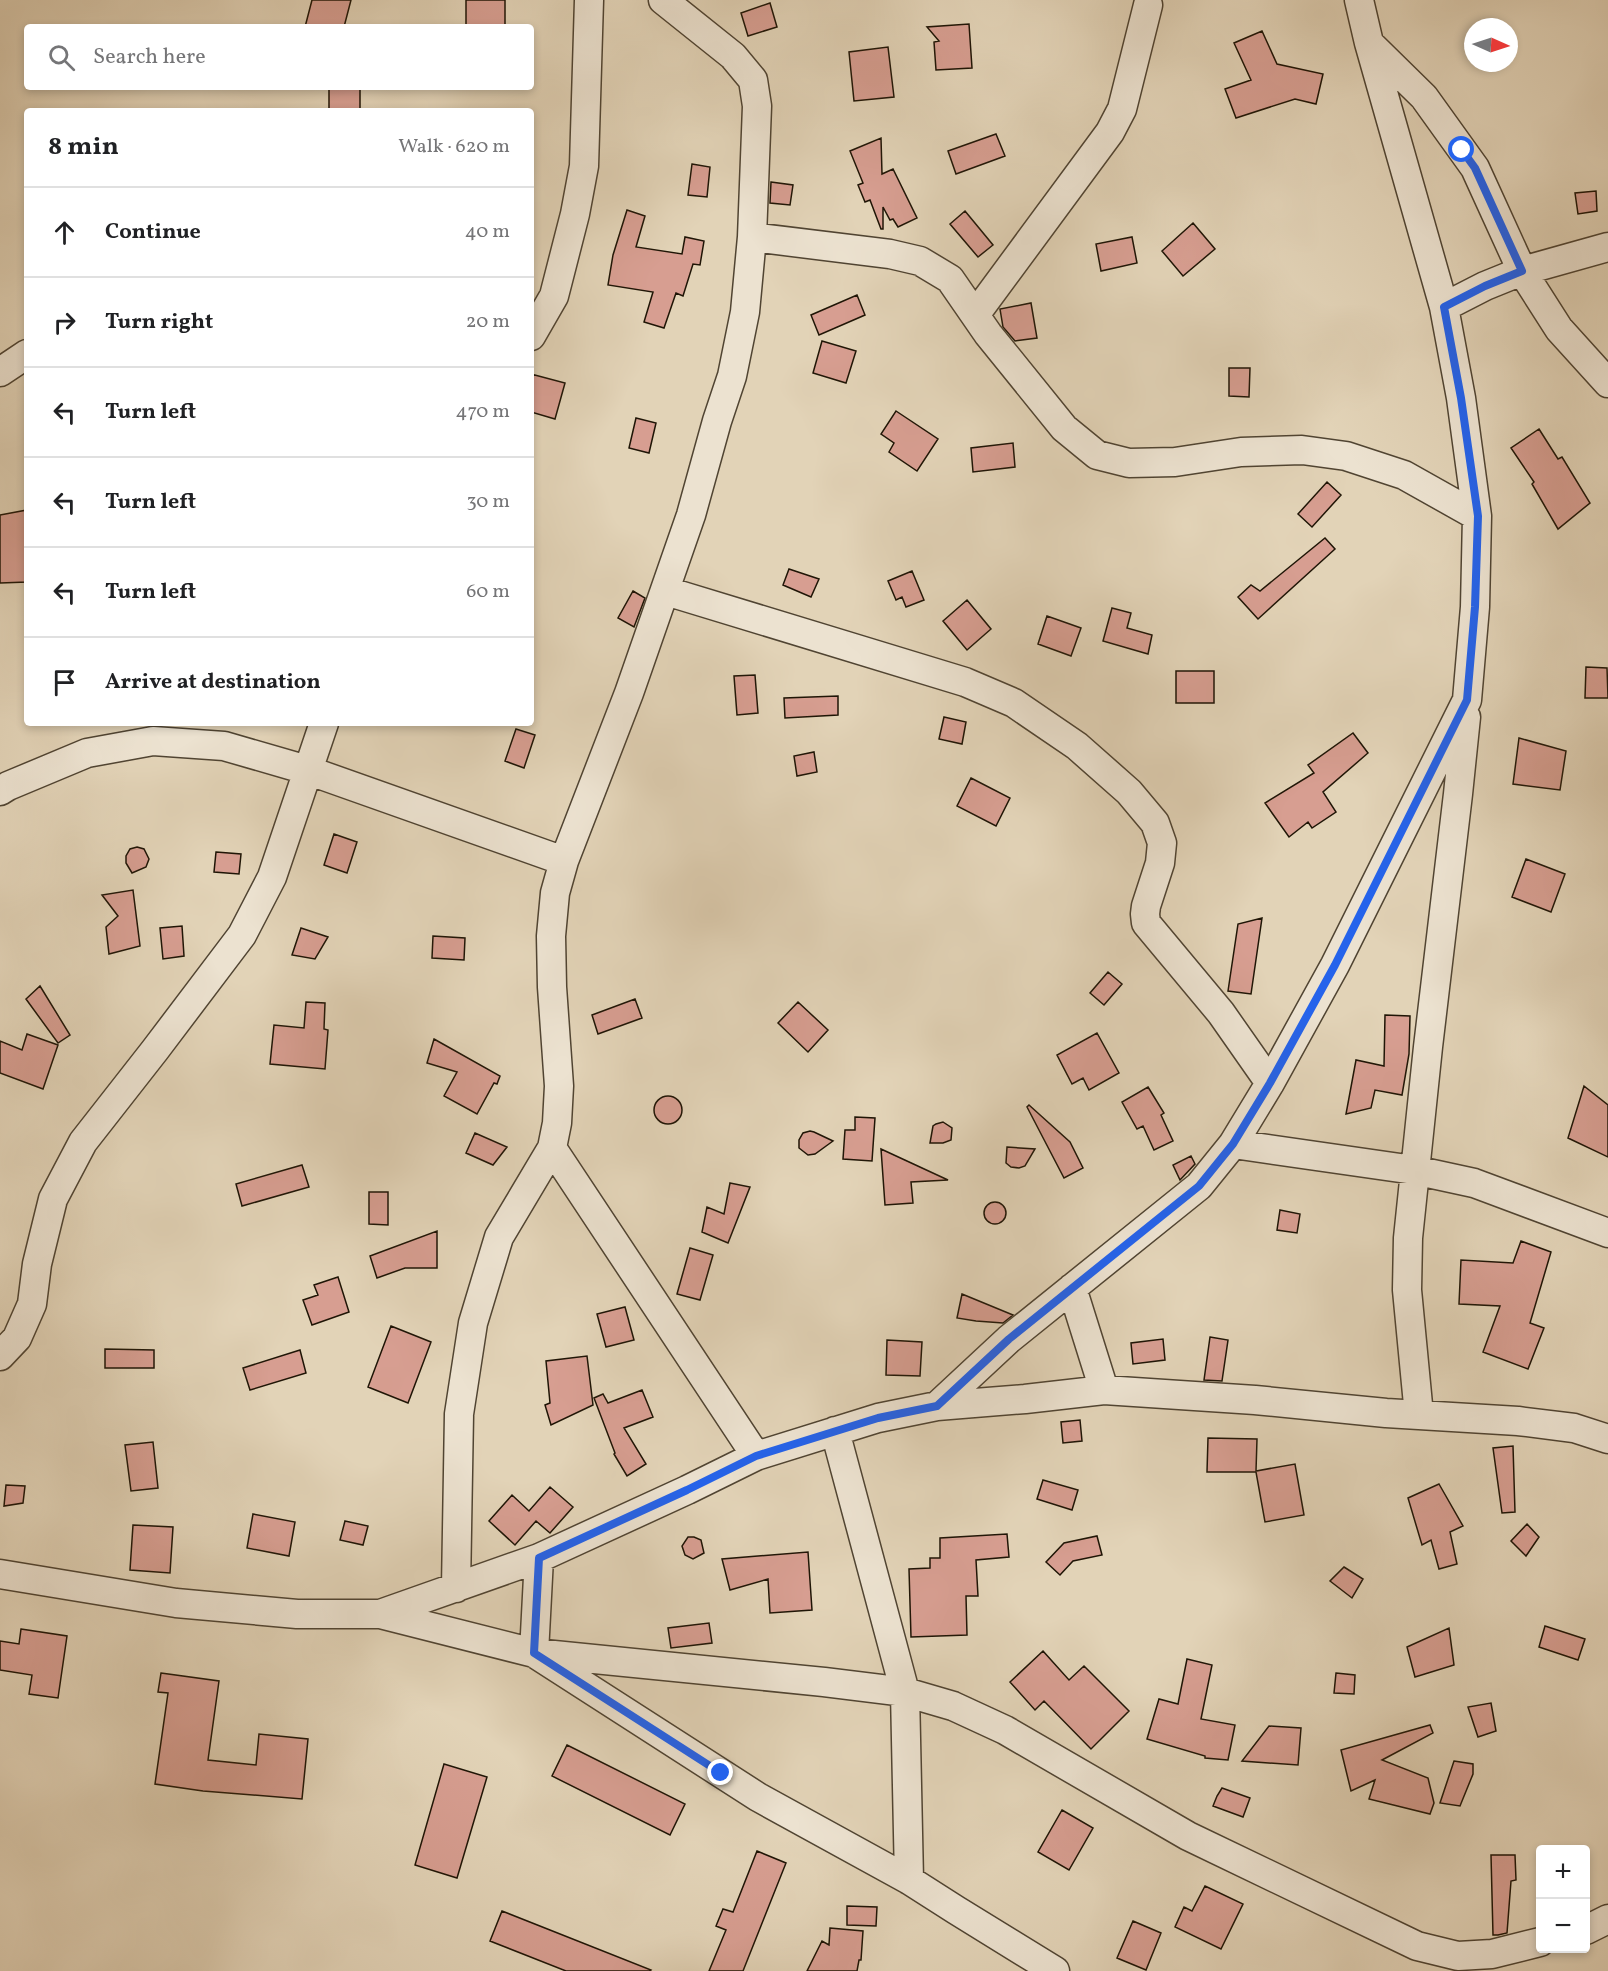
<!DOCTYPE html>
<meta charset="utf-8">
<style>
:root{--surface:#fff;--page:#f2f2f2;--text:#202124;--muted:#757577;--line:#e0e0e0}
body{margin:0;font-family:Vollkorn,serif;background:var(--page);color:var(--text)}
.controls{position:absolute;right:18px;bottom:18px;display:grid;overflow:hidden;border-radius:6px;box-shadow:0 3px 9px #0003}
.controls button{width:54px;height:54px;display:grid;place-items:center;padding:0;border:0;border-bottom:2px solid var(--line);background:var(--surface);color:var(--text);font:30px sans-serif}
.compass{position:absolute;left:1464px;top:18px;width:54px;height:54px;border-radius:50%;background:var(--surface);box-shadow:0 3px 9px #0003;rotate:93deg}
.stop{position:absolute;width:18px;height:18px;margin:-14px;border:4px solid #2563eb;border-radius:50%;background:#fff}
.stop.end{background:#2563eb;border-color:#fff;box-shadow:0 2px 6px #0008}
.list{margin:0;padding:0;list-style:none}
h2{display:flex;justify-content:space-between;align-items:center;height:78px;margin:0;padding:0 24px;font-size:26px}
h2 small{font-size:20px;font-weight:400;color:var(--muted)}
.list li{display:grid;grid-template-columns:39px 1fr auto;gap:18px;align-items:center;box-sizing:border-box;height:90px;padding:0 24px;border-top:2px solid var(--line)}
.list b{display:block;font-size:22px;white-space:nowrap}
.list em{font-size:20px;font-style:normal;color:var(--muted)}
.icon{flex:none;width:33px;height:33px;fill:none;stroke:currentColor;stroke-width:2;stroke-linecap:round;stroke-linejoin:round}
.map{position:relative;flex:none;width:1608px;height:1971px;overflow:hidden}
.search{position:absolute;background:var(--surface);box-shadow:0 3px 9px #0003;left:24px;top:24px;width:510px;height:66px;display:flex;align-items:center;gap:15px;box-sizing:border-box;padding:0 21px;border-radius:6px;color:var(--muted);font-size:22px}
.panel{position:absolute;background:var(--surface);box-shadow:0 3px 9px #0003;left:24px;top:108px;width:510px;height:618px;border-radius:6px}
.map>svg:first-child{display:block}
.building{fill:#d79e91;stroke:#1f1506;stroke-width:1.5}
.lines{fill:none;stroke-linecap:round;stroke-linejoin:round}
.street-casing{stroke:#504432;stroke-width:31}
.street{stroke:#ece2d0;stroke-width:28}
.route{stroke:#2563eb;stroke-width:8}
</style>
<div class="map">
<svg width="1608" height="1971" viewBox="0 0 1608 1971">
<rect width="100%" height="100%" fill="#e2d3b7"/>
<filter id="stains"><feTurbulence type="fractalNoise" baseFrequency=".00333" numOctaves="4"/><feColorMatrix values="0 0 0 0 .2 0 0 0 0 .09 0 0 0 0 .02 0 0 0 .5 -.17"/></filter>
<radialGradient id="worn" r=".72"><stop offset=".6" stop-color="#630" stop-opacity="0"/><stop offset="1" stop-color="#630" stop-opacity=".3"/></radialGradient>
<!-- building -->
<path class="building" d="M312 0H351L344 27H305Z
M466 0H505V27H466Z
M770 3 777 27 748 36 741 13Z
M969 24 972 68 936 70 934 42 939 41 927 27Z
M1262 31 1277 64 1323 74 1316 104 1295 99 1236 118 1225 89 1251 80 1234 43Z
M888 47 894 97 854 101 849 52Z
M329 87H360V109H329Z
M996 134 1005 156 956 174 948 151Z
M881 138 882 174 893 169 917 218 898 227 893 219 890 220 883 207V229H881L870 200 865 202 858 185 863 183 850 151Z
M692 164 710 167 707 197 688 195Z
M771 182 793 185 790 205 770 203Z
M1596 191 1597 211 1578 214 1575 193Z
M627 210 645 216 636 247 682 254 685 237 704 241 700 265 693 264 683 296 676 293 664 328 644 322 653 292 608 285 613 255Z
M965 211 993 245 978 257 950 224Z
M1193 223 1215 249 1183 276 1162 251Z
M1132 237 1137 263 1101 271 1096 244Z
M857 295 865 315 819 335 811 315Z
M1031 303 1037 338 1015 341 1003 327 1000 309Z
M822 341 856 351 846 383 813 373Z
M1229 368H1250L1249 397 1229 396Z
M531 374 565 383 555 419 531 412Z
M896 411 938 439 917 471 889 452 894 443 881 434Z
M636 418 656 423 649 453 629 448Z
M1539 429 1558 459 1562 457 1590 503 1558 529 1532 484 1534 482 1511 448Z
M1013 443 1015 467 973 472 971 448Z
M1327 482 1341 495 1312 527 1298 514Z
M27 510V582L0 583V515Z
M1325 538 1335 549 1258 619 1238 597 1251 585 1260 591Z
M789 569 819 579 811 597 783 585Z
M912 571 924 600 906 607 902 597 896 600 888 581Z
M633 591 645 598 634 627 618 618Z
M967 600 991 629 967 650 943 621Z
M1112 608 1131 613 1127 628 1152 635 1148 654 1103 641Z
M1047 616 1081 628 1071 656 1038 644Z
M1586 667 1607 668 1608 698H1585Z
M1176 671H1214V703H1176Z
M755 675 758 713 737 715 734 676Z
M838 696V715L785 718 784 698Z
M944 717 966 722 962 744 939 739Z
M516 729 535 735 524 768 505 761Z
M1353 733 1368 753 1323 792 1336 812 1312 828 1308 822 1289 837 1265 803 1314 773 1308 765Z
M1519 738 1566 751 1560 790 1513 784Z
M814 752 817 772 797 776 794 756Z
M971 778 1010 798 996 826 957 806Z
M334 834 357 842 347 873 324 865Z
M137 847 144 849 149 859 146 867 132 873 126 863V856L130 849Z
M216 852 241 854 239 874 214 872Z
M1526 859 1565 874 1551 912 1512 897Z
M133 890 140 946 109 954 106 927 118 916 102 895Z
M1262 918 1251 994 1228 991 1238 924Z
M182 926 184 956 163 959 160 928Z
M301 928 328 937 315 959 292 955Z
M433 936 465 938 464 960 432 958Z
M1108 972 1122 984 1104 1005 1090 993Z
M40 986 70 1035 58 1043 26 999Z
M635 999 642 1018 598 1034 592 1015Z
M306 1002 325 1003 324 1029 328 1030 325 1069 270 1064 274 1025 304 1028Z
M798 1002 828 1030 808 1052 778 1023Z
M1385 1015 1410 1016 1409 1054 1402 1095 1375 1090 1371 1108 1346 1114 1356 1060 1384 1066Z
M1097 1033 1119 1073 1089 1090 1083 1078 1072 1084 1057 1055Z
M27 1034 58 1045 43 1089 0 1073V1041L22 1050Z
M434 1039 500 1076 497 1084 494 1083 477 1114 444 1096 457 1072 427 1063Z
M1584 1086 1608 1105V1157L1568 1138Z
M1148 1087 1164 1113 1161 1115 1173 1141 1154 1150 1143 1126 1137 1129 1122 1102Z
M654 1110a14 14 0 1 1 28 0a14 14 0 1 1-28 0Z
M1029 1105 1070 1142 1083 1168 1064 1178 1027 1107Z
M855 1117 875 1118 872 1161 843 1159 845 1130H855Z
M943 1122 952 1128 951 1140 943 1143H930L933 1126 936 1124Z
M810 1131 814 1132 833 1141 815 1154 808 1155 799 1148V1140L803 1133Z
M475 1133 507 1147 493 1165 466 1153Z
M1007 1147 1035 1149 1025 1166 1019 1168 1011 1167 1006 1163Z
M881 1149 948 1180 911 1182 913 1203 885 1205Z
M1191 1156 1195 1164 1180 1180 1173 1165Z
M302 1165 309 1187 242 1206 236 1184Z
M730 1183 750 1187 728 1243 702 1232 707 1207 724 1214Z
M369 1192H388V1225L369 1224Z
M984 1213a11 11 0 1 1 22 0a11 11 0 1 1-22 0Z
M1280 1210 1300 1214 1297 1233 1277 1230Z
M437 1231V1268H405L377 1278 370 1256Z
M1521 1241 1551 1252 1530 1323 1544 1328 1528 1369 1483 1352 1500 1306 1459 1304 1461 1260 1513 1263Z
M690 1248 713 1255 700 1300 677 1294Z
M338 1277 349 1312 312 1325 303 1300 318 1295 314 1285Z
M962 1294 1013 1315 1003 1323 976 1321 957 1318Z
M625 1307 634 1340 606 1347 597 1314Z
M391 1326 431 1342 408 1403 368 1387Z
M1210 1337 1228 1340 1222 1381 1204 1380Z
M1163 1339 1165 1360 1133 1364 1131 1343Z
M887 1340 922 1342 920 1376 886 1375Z
M105 1349 154 1350V1368H105Z
M300 1350 306 1373 250 1390 243 1368Z
M587 1356 593 1405 551 1425 545 1405 550 1403 546 1361Z
M642 1390 653 1417 624 1428 646 1464 627 1476 614 1454 615 1453 594 1398 603 1394 608 1403Z
M1080 1420 1082 1441 1063 1443 1061 1422Z
M1208 1438 1257 1439 1256 1471 1295 1464 1304 1515 1265 1522 1256 1472H1207Z
M153 1442 158 1488 131 1491 125 1445Z
M1513 1446 1515 1512 1502 1513 1493 1448Z
M1043 1480 1078 1490 1072 1510 1037 1499Z
M1439 1484 1463 1526 1450 1532 1457 1564 1439 1569 1431 1540 1422 1545 1408 1498Z
M6 1485 25 1486 23 1503 4 1506Z
M550 1487 573 1507 550 1533 536 1521 515 1545 489 1521 512 1495 529 1511Z
M253 1514 295 1522 289 1556 247 1548Z
M345 1521 368 1526 363 1545 340 1540Z
M1527 1524 1539 1537 1526 1556 1511 1541Z
M133 1525 173 1527 170 1573 130 1570Z
M1007 1534 1009 1557 976 1560 978 1596H966L967 1635 911 1637 909 1569 930 1568V1558H940V1538Z
M1097 1536 1102 1555 1073 1561 1060 1575 1046 1562 1064 1543Z
M688 1537H694L701 1540 704 1553 693 1559 685 1555 682 1546Z
M808 1552 812 1610 770 1613 768 1579 730 1590 722 1559Z
M1344 1567 1363 1579 1352 1598 1330 1581Z
M709 1623 712 1643 671 1648 668 1628Z
M1545 1626 1585 1639 1578 1660 1539 1647Z
M1449 1628 1454 1665 1415 1677 1407 1647Z
M21 1629 67 1636 58 1698 29 1694 32 1675 0 1670V1641L19 1644Z
M1043 1651 1069 1680 1084 1666 1129 1711 1091 1749 1044 1701 1035 1710 1010 1682Z
M1187 1659 1212 1665 1201 1719 1235 1725 1228 1760 1205 1758V1756L1147 1739 1159 1699 1178 1704Z
M161 1673 219 1681 208 1760 256 1765 259 1734 308 1739 302 1799 203 1791 155 1784 168 1693 158 1692Z
M1336 1673 1355 1675 1354 1694 1334 1693Z
M1491 1703 1496 1731 1478 1737 1468 1707Z
M1430 1725 1433 1733 1382 1760 1428 1778 1434 1803 1430 1814 1369 1799 1375 1780 1351 1791 1341 1750Z
M1269 1726 1301 1728 1298 1765 1242 1761Z
M567 1745 685 1804 670 1835 552 1776Z
M1454 1761 1473 1764V1774L1460 1806 1440 1803Z
M444 1764 487 1777 457 1878 415 1865Z
M1222 1788 1250 1798 1243 1817 1213 1806 1217 1796Z
M1062 1810 1093 1828 1069 1870 1038 1852Z
M757 1851 786 1863 743 1971H709L726 1930 716 1926 723 1909 733 1912Z
M1491 1855H1515L1516 1880 1511 1881 1507 1933 1498 1935H1493Z
M1205 1886 1243 1904 1221 1949 1175 1927 1184 1907 1192 1911Z
M847 1906 877 1907 876 1926 847 1925Z
M502 1911 651 1970 650 1971H566L490 1941Z
M1133 1921 1161 1933 1146 1970 1117 1958Z
M830 1928 863 1931 861 1960H859L857 1971H807L822 1941 829 1945Z"/>
<g class="lines">
<!-- street casing -->
<g class="street-casing">
<path id="street" d="M1370 44 1424 97 1475 168 1522 271 1559 329 1608 383
M752 237 890 254 920 261 950 279 988 334 1064 428 1097 455 1129 463 1175 462 1241 452 1302 450 1346 456 1404 475 1477 516
M1444 307 1485 286 1522 271 1608 247
M975 315 1110 132 1122 109 1148 5
M531 336 554 296 575 214 584 166 589 0
M0 372 27 354
M666 591 965 682 1014 703 1077 746 1129 792 1155 823 1162 843 1160 863 1146 906 1145 914 1146 923 1221 1013 1270 1083
M0 791 8 786 87 753 153 741 224 746 307 770 564 861
M1233 1144 1414 1170 1474 1183 1608 1233
M552 1148 756 1456
M1072 1288 1104 1390
M0 1356 17 1338 32 1304 37 1264 53 1199 83 1142 155 1050 242 935 272 877 324 723
M937 1406 1025 1399 1104 1390 1255 1400 1386 1413 1518 1421 1574 1428 1608 1439
M1419 1415 1407 1290 1408 1238 1428 1047 1458 794 1466 717
M835 1431 905 1692 909 1880
M539 1558 534 1653 758 1797 909 1880 956 1910 1055 1971
M0 1574 176 1603 297 1614H380L539 1558 687 1490 756 1456 878 1418 937 1406 1009 1339 1199 1186 1233 1144 1270 1083 1335 965 1467 700 1475 607 1477 516 1461 398 1444 307 1369 43 1359 0
M456 1588 459 1414 473 1323 499 1237 552 1148 557 1123 559 1086 552 987 551 936 555 893 564 861 629 693 691 515 717 421 732 376 745 312 752 237 757 106 753 80 733 56 663 0
M380 1614 534 1653 824 1682 905 1692 953 1706 1005 1730 1188 1836 1417 1946 1458 1956 1492 1954 1540 1942
M1586 1930 1608 1919"/>
</g>
<!-- street -->
<use href="#street" class="street"/>
</g>
<g class="lines">
<!-- route -->
<path class="route" d="M721 1773 534 1653 539 1558 687 1490 756 1456 878 1418 937 1406 1009 1339 1199 1186 1233 1144 1270 1083 1335 965 1467 700 1475 607 1478 516 1461 398 1444 307 1485 286 1522 271 1475 168 1462 150"/>
</g>
<rect width="100%" height="100%" filter="url(#stains)"/>
<rect width="100%" height="100%" fill="url(#worn)"/>
</svg>
<div class="controls">
<button>+</button>
<button>−</button>
</div>
<svg class="compass" viewBox="-18 -18 36 36"><path d="M0-13l5 13h-10z" fill="#e53935"/><path d="M0 13l5-13h-10z" fill="#757577"/></svg>
<div class="stop" style="left:1462px;top:150px"></div>
<div class="stop end" style="left:721px;top:1773px"></div>
<div class="search"><svg class="icon" aria-label="search" viewBox="0 0 24 24"><circle cx="10" cy="10" r="6"/><path d="M15 15l6 6"/></svg>Search here</div>
<section class="panel">
<h2>8 min<small>Walk · 620 m</small></h2>
<ul class="list">
<li><svg class="icon" aria-label="ahead" viewBox="0 0 24 24"><path d="M12 20V5M6 11l6-6 6 6"/></svg><div><b>Continue</b></div><em>40 m</em></li>
<li><svg class="icon" aria-label="right" viewBox="0 0 24 24"><path d="M7 20v-9h11M14 6l5 5-5 5"/></svg><div><b>Turn right</b></div><em>20 m</em></li>
<li><svg class="icon" aria-label="left" viewBox="0 0 24 24"><path d="M17 20v-9H6M10 6l-5 5 5 5"/></svg><div><b>Turn left</b></div><em>470 m</em></li>
<li><svg class="icon" aria-label="left" viewBox="0 0 24 24"><path d="M17 20v-9H6M10 6l-5 5 5 5"/></svg><div><b>Turn left</b></div><em>30 m</em></li>
<li><svg class="icon" aria-label="left" viewBox="0 0 24 24"><path d="M17 20v-9H6M10 6l-5 5 5 5"/></svg><div><b>Turn left</b></div><em>60 m</em></li>
<li><svg class="icon" aria-label="arrive" viewBox="0 0 24 24"><path d="M6 21V4h12l-3 4 3 4H6"/></svg><div><b>Arrive at destination</b></div></li>
</ul>
</section>
</div>
